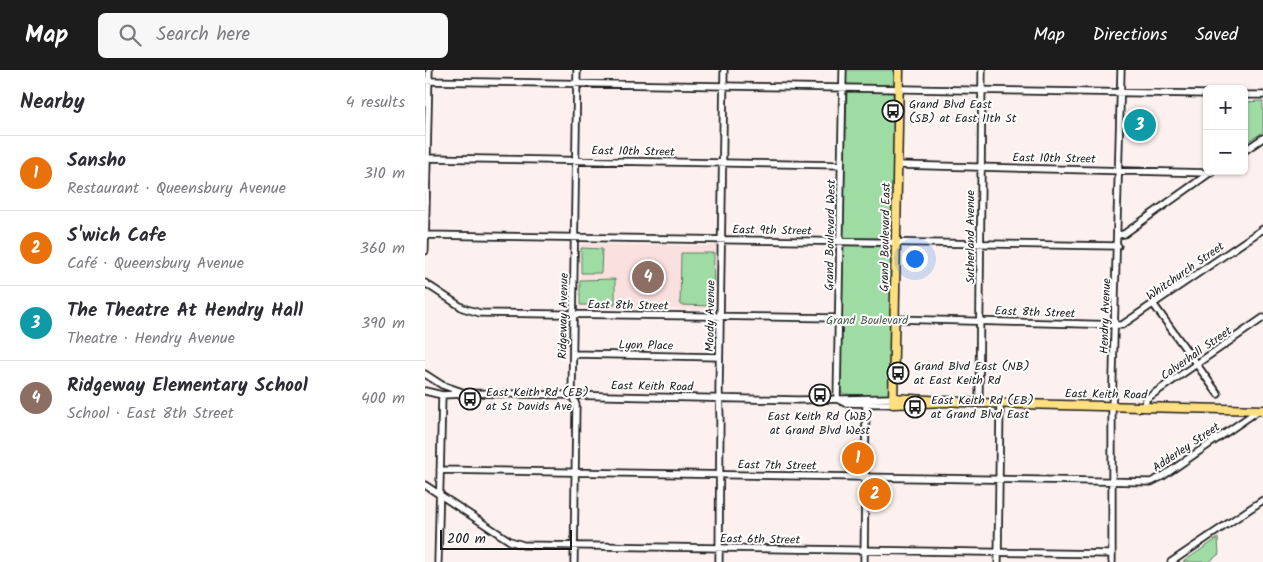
<!DOCTYPE html>
<meta charset="utf-8">
<style>
:root{--surface:#fff;--page:#f7f7f7;--text:#2b2b33;--muted:#7c7c81;--line:#e1e1e2;--accent:#1c1c1c}
body{margin:0;font-family:Kalam,sans-serif;background:var(--page);color:var(--text)}
.controls{position:absolute;right:15px;top:15px;display:grid;overflow:hidden;border-radius:8px;box-shadow:0 1px 4px #0004}
.controls button{width:45px;height:45px;display:grid;place-items:center;padding:0;border:0;border-bottom:1px solid var(--line);background:var(--surface);color:var(--text);font:25px sans-serif}
.scale{position:absolute;left:15px;bottom:12px;width:132px;box-sizing:border-box;padding-left:5px;border:2px solid #1c1c1c;border-top:0;font-size:14px;line-height:18px;white-space:nowrap;color:#1c1c1c;-webkit-text-stroke:4px #fff;paint-order:stroke}
.you{position:absolute;left:489px;top:188px;width:18px;height:18px;margin:-12px;border:4px solid #fff;border-radius:50%;background:#1a73e8;box-shadow:0 0 0 8px #1a73e833}
.badge{display:grid;place-items:center;width:32px;height:32px;border-radius:50%;background:var(--accent);color:#fff;font-size:16px;font-weight:700}
.pin{position:absolute;translate:-50% -50%;border:2px solid #fff;box-shadow:0 1px 5px #0006}
.list{margin:0;padding:0;list-style:none}
h2{display:flex;justify-content:space-between;align-items:center;height:65px;margin:0;padding:0 20px;font-size:21px}
h2 small{font-size:16px;font-weight:400;color:var(--muted)}
.list li{display:grid;grid-template-columns:32px 1fr auto;gap:15px;align-items:center;box-sizing:border-box;height:75px;padding:0 20px;border-top:1px solid var(--line)}
.list b{display:block;font-size:19px;white-space:nowrap}
.list p{margin:0;font-size:16px;white-space:nowrap;color:var(--muted)}
.list em{font-size:16px;font-style:normal;color:var(--muted)}
.icon{flex:none;width:28px;height:28px;fill:none;stroke:currentColor;stroke-width:2;stroke-linecap:round;stroke-linejoin:round}
.map{position:relative;flex:none;width:838px;height:492px;overflow:hidden}
header{display:flex;align-items:center;gap:30px;box-sizing:border-box;height:70px;padding:0 25px;background:var(--accent);color:#fff}
header strong{font-size:24px}
nav{display:flex;gap:28px;margin-inline-start:auto;font-size:18px}
.search{width:350px;height:45px;background:var(--page);display:flex;align-items:center;gap:12px;box-sizing:border-box;padding:0 18px;border-radius:8px;color:var(--muted);font-size:19px}
main{display:flex}
aside{flex:1;background:var(--surface)}
.map>svg:first-child{display:block}
.built{fill:#fae0df}
.green{fill:#9fdca4;stroke:#5e7c60}
.lines{fill:none;stroke-linecap:round;stroke-linejoin:round}
.minor-casing{stroke:#1c1c1c;stroke-width:9}
.major-casing{stroke:#1c1c1c;stroke-width:11}
.minor{stroke:#fff;stroke-width:5.5}
.major{stroke:#ffdf80;stroke-width:8}
.labels{text-anchor:middle;stroke-width:4;stroke-linejoin:round;paint-order:stroke}
.poi-label{font-size:12px;fill:#1c1c1c;stroke:#fff;text-anchor:start}
.street-label{font-size:12px;fill:#1c1c1c;stroke:#fff}
.park-label{font-size:12px;fill:#4a5f4c;stroke:#fff}
</style>
<header>
<strong>Map</strong>
<div class="search"><svg class="icon" aria-label="search" viewBox="0 0 24 24"><circle cx="10" cy="10" r="6"/><path d="M15 15l6 6"/></svg>Search here</div>
<nav><a>Map</a><a>Directions</a><a>Saved</a></nav>
</header>
<main>
<aside>
<h2>Nearby<small>4 results</small></h2>
<ul class="list">
<li><span class="badge" style="background:#e8710a">1</span><div><b>Sansho</b><p>Restaurant · Queensbury Avenue</p></div><em>310 m</em></li>
<li><span class="badge" style="background:#e8710a">2</span><div><b>S'wich Cafe</b><p>Café · Queensbury Avenue</p></div><em>360 m</em></li>
<li><span class="badge" style="background:#0f9aa8">3</span><div><b>The Theatre At Hendry Hall</b><p>Theatre · Hendry Avenue</p></div><em>390 m</em></li>
<li><span class="badge" style="background:#8d6e63">4</span><div><b>Ridgeway Elementary School</b><p>School · East 8th Street</p></div><em>400 m</em></li>
</ul>
</aside>
<div class="map">
<svg width="838" height="492" viewBox="0 0 838 492">
<rect width="100%" height="100%" fill="#fdf1f0"/>
<filter id="ink" filterUnits="userSpaceOnUse"><feTurbulence type="fractalNoise" baseFrequency=".02" numOctaves="2"/><feDisplacementMap in="SourceGraphic" scale="10" xChannelSelector="R" yChannelSelector="G"/><feConvolveMatrix kernelMatrix="1 2 1 2 8 2 1 2 1" color-interpolation-filters="sRGB"/></filter>
<g filter="url(#ink)">
<!-- built -->
<path class="built" d="M156 174 292 176 291 240 155 237Z"/>
<!-- green -->
<path class="green" d="M420 0H471V13L466 16 423 15 420 10Z
M422 21 468 23 470 51 467 168H421L418 166Z
M838 31V62L819 74V32Z
M422 175 466 177V323L464 326 419 324 416 322 417 179Z
M156 178 177 179 176 203H156Z
M256 183H289L288 236 255 235Z
M190 209V235H155V210Z
M793 468 794 484 784 492H758Z"/>
<g class="lines">
<!-- minor casing -->
<g class="minor-casing">
<path id="minor" d="M0 11 782 24
M819 25H838
M819 81 838 68
M0 88 416 95
M472 95 786 103
M0 165 693 176
M693 165 699 164 786 102
M0 181 4 0
M0 213 38 238 55 243 413 248
M729 235 793 324
M469 249 697 255 838 159
M148 284 294 287
M0 304 17 315 40 323 373 330 468 328
M0 321 17 325 38 324
M412 329 418 0
M412 329 420 333 468 334
M554 333 557 0
M720 337 721 329 838 248
M15 400 726 412 738 406 834 340
M0 415 85 471 98 475 687 484
M13 492 17 325
M149 492 151 335 147 325 152 0
M294 492 295 347 294 320 299 0
M439 492 441 334
M573 492 575 333
M687 492V343L696 0
M746 492 838 430"/>
</g>
<!-- major casing -->
<g class="major-casing">
<path id="major" d="M474 0 468 334 523 332
M468 328 554 333 838 340"/>
</g>
<!-- minor -->
<use href="#minor" class="minor"/>
<!-- major -->
<use href="#major" class="major"/>
</g>
</g>
<!-- icons -->
<defs>
<g id="bus-ring" transform="scale(1.125)"><circle r="9.5" fill="#fff" stroke="#1c1c1c" stroke-width="1.5"/><path d="M-5-6H5V4H4V6H2V4H-2V6H-4V4H-5ZM-3.5-4V0h7V-4ZM-3.5 1.2v1.5H-2V1.2ZM2 1.2v1.5H3.5V1.2Z" fill="#1c1c1c"/></g>
</defs>
<g fill-rule="evenodd">
<use href="#bus-ring" x="468" y="41"/>
<use href="#bus-ring" x="473" y="303"/>
<use href="#bus-ring" x="395" y="325"/>
<use href="#bus-ring" x="45" y="329"/>
<use href="#bus-ring" x="490" y="337"/>
</g>
<g class="labels">
<!-- poi labels -->
<g class="poi-label">
<text x="484" y="38">Grand Blvd East<tspan x="484" dy="14">(SB) at East 11th St</tspan></text>
<text x="489" y="300">Grand Blvd East (NB)<tspan x="489" dy="14">at East Keith Rd</tspan></text>
<text x="61" y="326">East Keith Rd (EB)<tspan x="61" dy="14">at St Davids Ave</tspan></text>
<text x="506" y="334">East Keith Rd (EB)<tspan x="506" dy="14">at Grand Blvd East</tspan></text>
<text x="395" y="350" text-anchor="middle">East Keith Rd (WB)<tspan x="395" dy="14">at Grand Blvd West</tspan></text>
</g>
<!-- street labels -->
<g class="street-label">
<text transform="translate(208 81) rotate(1)" y="4">East 10th Street</text>
<text transform="translate(629 88) rotate(1)" y="4">East 10th Street</text>
<text transform="translate(347 160) rotate(1)" y="4">East 9th Street</text>
<text transform="translate(405 165) rotate(-89)" y="4">Grand Boulevard West</text>
<text transform="translate(460 167) rotate(-89)" y="4">Grand Boulevard East</text>
<text transform="translate(545 167) rotate(-90)" y="4">Sutherland Avenue</text>
<text transform="translate(760 201) rotate(-35)" y="4">Whitchurch Street</text>
<text transform="translate(203 235) rotate(1)" y="4">East 8th Street</text>
<text transform="translate(610 242) rotate(2)" y="4">East 8th Street</text>
<text transform="translate(138 246) rotate(-89)" y="4">Ridgeway Avenue</text>
<text transform="translate(285 246) rotate(-89)" y="4">Moody Avenue</text>
<text transform="translate(680 246) rotate(-88)" y="4">Hendry Avenue</text>
<text transform="translate(221 275) rotate(1)" y="4">Lyon Place</text>
<text transform="translate(771 283) rotate(-35)" y="4">Calverhall Street</text>
<text transform="translate(227 316) rotate(1)" y="4">East Keith Road</text>
<text transform="translate(681 324) rotate(1)" y="4">East Keith Road</text>
<text transform="translate(761 377) rotate(-34)" y="4">Adderley Street</text>
<text transform="translate(352 395) rotate(1)" y="4">East 7th Street</text>
<text transform="translate(335 469) rotate(1)" y="4">East 6th Street</text>
</g>
<!-- park labels -->
<g class="park-label">
<text x="442" y="254">Grand Boulevard</text>
</g>
</g>
</svg>
<div class="controls">
<button>+</button>
<button>−</button>
</div>
<div class="scale">200 m</div>
<div class="you"></div>
<div class="pin badge" style="left:433px;top:388px;background:#e8710a">1</div>
<div class="pin badge" style="left:450px;top:424px;background:#e8710a">2</div>
<div class="pin badge" style="left:715px;top:55px;background:#0f9aa8">3</div>
<div class="pin badge" style="left:223px;top:207px;background:#8d6e63">4</div>
</div>
</main>
